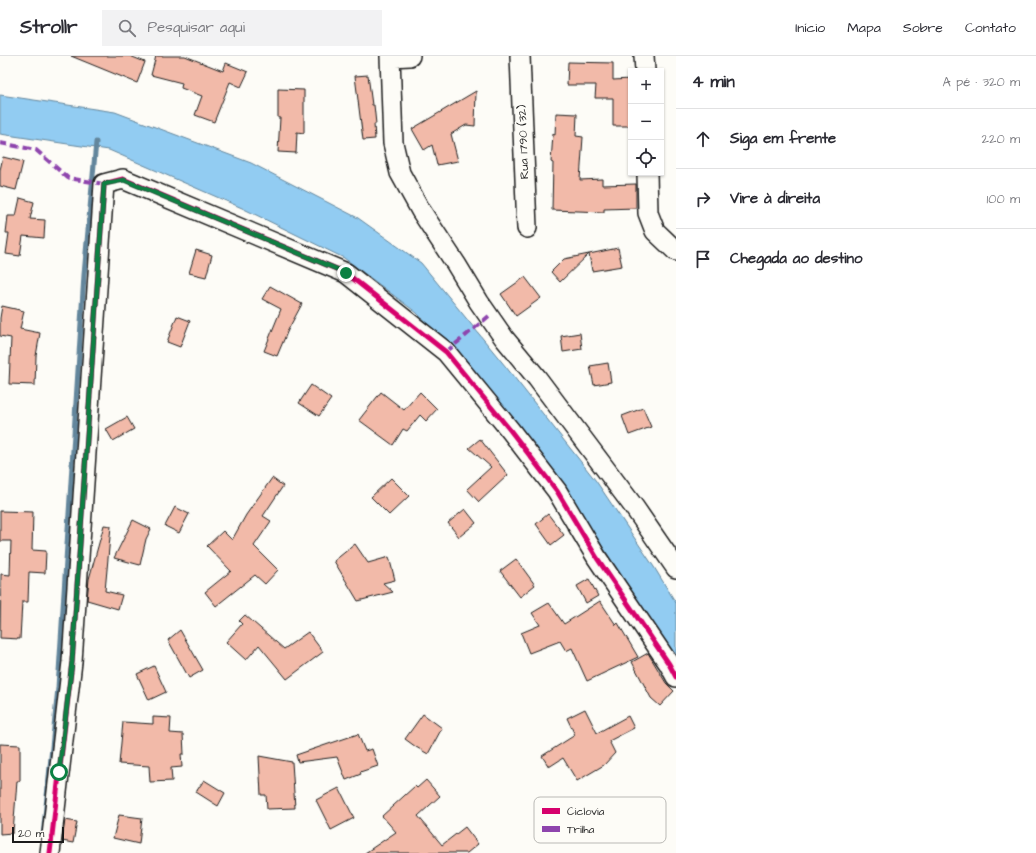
<!DOCTYPE html>
<html lang="pt">
<meta charset="utf-8">
<style>
:root{--surface:#fff;--page:#f2f2f3;--text:#2b2b33;--muted:#7c7c81;--line:#e1e1e2}
body{margin:0;font-family:"Architects Daughter",sans-serif;background:var(--page);color:var(--text)}
.controls{position:absolute;right:12px;top:12px;display:grid;overflow:hidden;border-radius:0px;box-shadow:0 1px 3px #0004}
.controls button{width:36px;height:36px;display:grid;place-items:center;padding:0;border:0;border-bottom:1px solid var(--line);background:var(--surface);color:var(--text);font:20px sans-serif}
.scale{position:absolute;left:12px;bottom:10px;width:52px;box-sizing:border-box;padding-left:4px;border:2px solid #1c1c1c;border-top:0;font-size:11px;line-height:14px;white-space:nowrap;color:#1c1c1c;-webkit-text-stroke:3px #fdfcf7;paint-order:stroke}
.stop{position:absolute;width:12px;height:12px;margin:-9px;border:3px solid #0b8043;border-radius:50%;background:#fff}
.stop.end{background:#0b8043;border-color:#fff;box-shadow:0 1px 4px #0008}
.list{margin:0;padding:0;list-style:none}
h2{display:flex;justify-content:space-between;align-items:center;height:52px;margin:0;padding:0 16px;font-size:17px}
h2 small{font-size:13px;font-weight:400;color:var(--muted)}
.list li{display:grid;grid-template-columns:26px 1fr auto;gap:12px;align-items:center;box-sizing:border-box;height:60px;padding:0 16px;border-top:1px solid var(--line)}
.list b{display:block;font-size:15px;white-space:nowrap}
.list em{font-size:13px;font-style:normal;color:var(--muted)}
.icon{flex:none;width:22px;height:22px;fill:none;stroke:currentColor;stroke-width:2;stroke-linecap:round;stroke-linejoin:round}
.map{position:relative;flex:none;width:676px;height:797px;overflow:hidden}
header{display:flex;align-items:center;gap:24px;box-sizing:border-box;height:56px;padding:0 20px;background:var(--surface);border-bottom:1px solid var(--line)}
header strong{font-size:19px}
nav{display:flex;gap:22px;margin-inline-start:auto;font-size:14px}
.search{width:280px;height:36px;background:var(--page);display:flex;align-items:center;gap:10px;box-sizing:border-box;padding:0 14px;border-radius:0px;color:var(--muted);font-size:15px}
main{display:flex}
aside{flex:1;background:var(--surface)}
.map>svg:first-child{display:block}
.water{fill:#92ccf2;stroke:#63869c}
.lines{fill:none;stroke-linecap:round;stroke-linejoin:round}
.stream{stroke:#63869c;stroke-width:5}
.building{fill:#f2baa9;stroke:#1c1c1c}
.minor-casing{stroke:#1c1c1c;stroke-width:22}
.minor{stroke:#fdfcf7;stroke-width:19}
.quiet{stroke:#8e44ad;stroke-width:4;stroke-dasharray:8 4;stroke-linecap:butt}
.cycleway-casing{stroke:#fdfcf7;stroke-width:8}
.cycleway{stroke:#d6006c;stroke-width:5}
.route{stroke:#0b8043;stroke-width:5}
.labels{text-anchor:middle;stroke-width:3;stroke-linejoin:round;paint-order:stroke}
.street-label{font-size:12px;fill:#1c1c1c;stroke:#fdfcf7}
.key{fill:#fdfcf7;stroke:#bab9b5;stroke-width:1}
.key-label{font-size:11px;fill:#1c1c1c}
</style>
<header>
<strong>Strollr</strong>
<div class="search"><svg class="icon" aria-label="search" viewBox="0 0 24 24"><circle cx="10" cy="10" r="6"/><path d="M15 15l6 6"/></svg>Pesquisar aqui</div>
<nav><a>Início</a><a>Mapa</a><a>Sobre</a><a>Contato</a></nav>
</header>
<main>
<div class="map">
<svg width="676" height="797" viewBox="0 0 676 797">
<rect width="100%" height="100%" fill="#fdfcf7"/>
<filter id="ink" filterUnits="userSpaceOnUse"><feTurbulence type="fractalNoise" baseFrequency=".025" numOctaves="2"/><feDisplacementMap in="SourceGraphic" scale="8" xChannelSelector="R" yChannelSelector="G"/><feConvolveMatrix kernelMatrix="1 2 1 2 8 2 1 2 1" color-interpolation-filters="sRGB"/></filter>
<g filter="url(#ink)">
<!-- water -->
<path class="water" d="M0 39 115 56 251 107 358 162 421 207 506 311 596 425 654 511 676 547V603L563 430 497 346 417 257 344 202 242 152 109 94 0 78Z"/>
<g class="lines">
<!-- stream -->
<path class="stream" d="M43 780 58 632 84 219 96 86"/>
</g>
<!-- building -->
<path class="building" d="M71 0H130L145 6 137 27Z
M156 0H185L223 15 226 7 248 16 241 31 230 26 214 66 195 59 202 40 181 32 182 27 151 19Z
M568 6 613 7V24L631 23V70H613V42H595L596 29H567Z
M368 19 372 49H374L376 68H374L375 83 363 84 355 20Z
M278 33 304 34V77L297 76 296 97 278 96 280 62H278Z
M476 35 475 70 466 69 451 78 458 105 437 109 432 89 424 94 412 73Z
M556 57 577 58 576 80 583 81 580 124 602 123V129L636 128V152L604 153V156L552 154 553 107 551 106 553 78 555 79Z
M3 101 23 106 16 134 0 130V114Z
M20 142 34 146 30 163 45 164 44 182 23 180 20 200 6 198 9 177H6L8 160H16Z
M618 192 622 210 592 215 589 198Z
M196 194 212 199 206 221 189 217Z
M589 198 560 226 551 216 564 203Z
M525 221 541 242 516 260 501 238Z
M270 230 302 248 288 274 277 300 264 295 281 253 262 243Z
M2 250 24 255 20 273 40 277 36 300 35 329 9 328 11 282 0 280V262Z
M177 260 190 265 180 291 167 286Z
M580 277 582 293 563 296 561 280Z
M608 307 611 326 594 329 590 310Z
M311 329 331 343 319 360 299 347Z
M381 336 404 354 420 336 437 353 426 365 420 359 407 375 403 373 393 389 359 364Z
M643 352 651 371 629 379 622 360Z
M127 361 134 373 113 385 106 373Z
M480 383 508 419 479 446 467 433 491 411 469 392Z
M272 422 283 430 263 460 271 465 254 490 278 514 265 528 255 519 216 550 205 536 231 515 207 490 223 475 232 484 246 459Z
M391 422 409 440 389 459 371 441Z
M175 451 189 458 179 477 165 470Z
M465 453 476 467 459 481 448 467Z
M0 455 33 456 32 494 46 495 45 517 29 516 28 546H22L20 583 0 582 1 518 10 519 11 485H0Z
M548 458 564 479 551 489 536 468Z
M133 464 151 473 146 483 140 509 114 502Z
M104 469 111 470 105 535 122 539 118 553 87 544 89 523Z
M355 488 368 507 389 501 395 524 383 527 393 536 358 545 334 505Z
M516 503 535 529 520 541 500 515Z
M589 523 598 540 586 547 577 530Z
M600 545 616 569 618 567 638 601 587 625 572 592 566 595 560 585 529 597 521 577 540 569 532 557 549 547 564 568Z
M245 559 284 593 308 576 323 596 287 623 259 589 246 604 226 586 242 568 239 565Z
M180 574 203 614 189 622 168 584Z
M648 597 666 627 674 635 660 650 651 642 632 606Z
M154 610 166 636 149 644 137 618Z
M585 653 597 677 628 660 634 672 609 685 615 697 604 709 577 725 563 702 549 711 542 700 575 679 567 662Z
M423 658 442 672 428 698 416 691 405 683Z
M153 661 171 662 170 677 183 678 184 698H181L182 711 171 712 172 725 150 726 149 710 119 708 123 666 153 668Z
M358 678 365 695 372 693 378 710 360 716 361 718 346 724 337 701 298 706 296 699Z
M0 688 20 689V725H17L13 777 0 778Z
M259 700 292 706 295 752 267 753 266 739H261Z
M204 724 225 737 218 750 196 736Z
M426 724 440 740 418 760 442 789 465 771 478 788 467 797H365L396 776 382 760 415 730 417 732Z
M339 732 354 762 331 774 316 744Z
M119 759 142 762 139 788 113 782Z
M65 764 77 766 73 787 62 785Z"/>
<g class="lines">
<!-- minor casing -->
<g class="minor-casing">
<path id="minor" d="M390 0 393 87 400 117 421 155 456 208 479 246 504 282 537 322 634 451 676 512
M520 0 527 172
M644 0 645 15
M390 1 410 0
M647 117 648 157 655 175 676 195
M50 797 72 606 104 128 123 123 346 217 446 296 510 374 557 435 597 502 669 608 676 621"/>
</g>
<!-- minor -->
<use href="#minor" class="minor"/>
<!-- quiet -->
<path class="quiet" d="M0 87 36 94 68 122 104 128
M446 296 489 260"/>
<!-- cycleway casing -->
<g class="cycleway-casing">
<path id="cycleway" d="M50 797 72 606 104 128 123 123 346 217 446 296 510 374 557 435 597 502 669 608 676 621"/>
</g>
<!-- cycleway -->
<use href="#cycleway" class="cycleway"/>
</g>
</g>
<g class="lines" filter="url(#ink)">
<!-- route -->
<path class="route" d="M59 716 72 606 104 128 124 124 346 217"/>
</g>
<g class="labels">
<!-- street labels -->
<g class="street-label">
<text transform="translate(523 86) rotate(-92)" y="4">Rua 1790 (32)</text>
</g>
</g>
<!-- legend -->
<rect x="534" y="741" width="132" height="46" rx="6" class="key"/>
<rect x="542" y="752" width="18" height="6" fill="#d6006c"/>
<rect x="542" y="770" width="18" height="6" fill="#8e44ad"/>
<g class="key-label">
<text x="567" y="759">Ciclovia</text>
<text x="567" y="777">Trilha</text>
</g>
</svg>
<div class="controls">
<button>+</button>
<button>−</button>
<button><svg class="icon" aria-label="locate" viewBox="0 0 24 24"><circle cx="12" cy="12" r="6"/><path d="M12 2v4M12 18v4M2 12h4M18 12h4"/></svg></button>
</div>
<div class="scale">20 m</div>
<div class="stop" style="left:59px;top:716px"></div>
<div class="stop end" style="left:346px;top:217px"></div>
</div>
<aside>
<h2>4 min<small>A pé · 320 m</small></h2>
<ul class="list">
<li><svg class="icon" aria-label="ahead" viewBox="0 0 24 24"><path d="M12 20V5M6 11l6-6 6 6"/></svg><div><b>Siga em frente</b></div><em>220 m</em></li>
<li><svg class="icon" aria-label="right" viewBox="0 0 24 24"><path d="M7 20v-9h11M14 6l5 5-5 5"/></svg><div><b>Vire à direita</b></div><em>100 m</em></li>
<li><svg class="icon" aria-label="arrive" viewBox="0 0 24 24"><path d="M6 21V4h12l-3 4 3 4H6"/></svg><div><b>Chegada ao destino</b></div></li>
</ul>
</aside>
</main>
